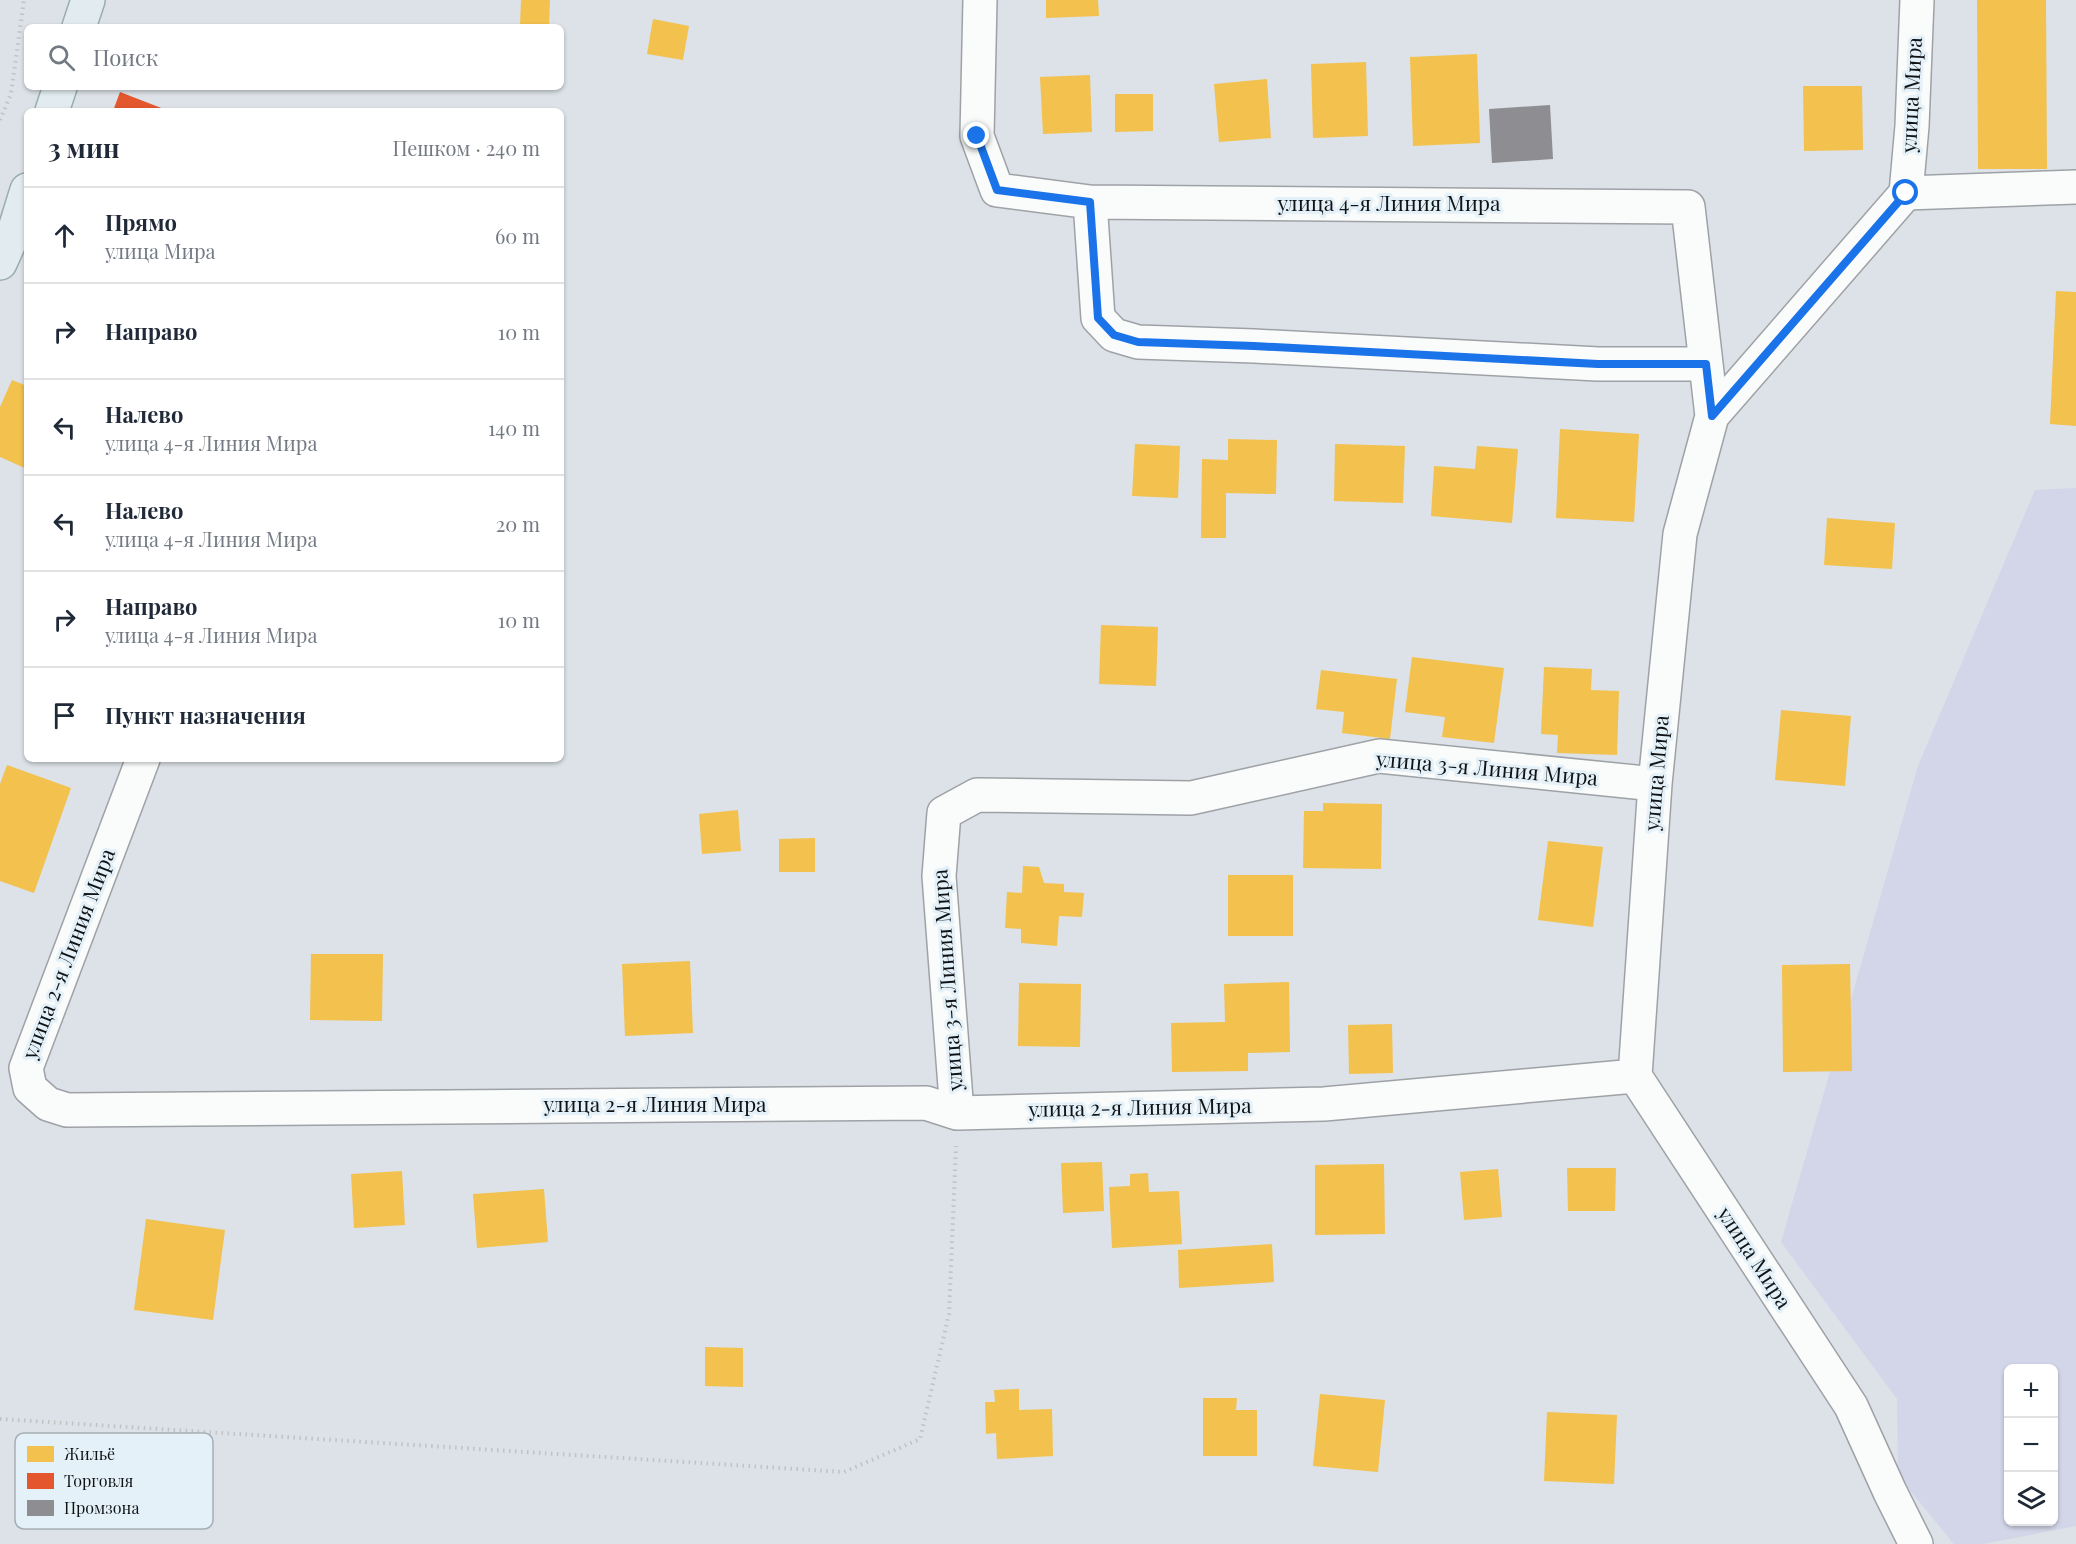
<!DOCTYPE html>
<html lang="ru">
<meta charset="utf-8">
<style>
:root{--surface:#fff;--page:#f2f2f3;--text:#1f2937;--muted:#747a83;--line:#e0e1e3}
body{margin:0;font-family:"Playfair Display",serif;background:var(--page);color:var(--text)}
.controls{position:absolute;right:18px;bottom:18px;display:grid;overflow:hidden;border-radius:9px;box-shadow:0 2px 4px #0004}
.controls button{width:54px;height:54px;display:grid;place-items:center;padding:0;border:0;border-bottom:2px solid var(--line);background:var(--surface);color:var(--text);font:30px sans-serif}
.stop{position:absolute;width:18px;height:18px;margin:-14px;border:4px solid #1a73e8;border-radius:50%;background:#fff}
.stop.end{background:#1a73e8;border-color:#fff;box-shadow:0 2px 6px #0008}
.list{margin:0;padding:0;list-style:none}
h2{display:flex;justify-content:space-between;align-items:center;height:78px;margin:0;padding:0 24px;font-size:26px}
h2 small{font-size:20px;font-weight:400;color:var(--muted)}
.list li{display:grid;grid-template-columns:39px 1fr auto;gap:18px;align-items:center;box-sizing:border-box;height:96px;padding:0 24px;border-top:2px solid var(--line)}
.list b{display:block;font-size:22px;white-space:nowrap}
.list p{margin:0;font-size:20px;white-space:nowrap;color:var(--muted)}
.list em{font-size:20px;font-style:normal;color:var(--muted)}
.icon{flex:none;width:33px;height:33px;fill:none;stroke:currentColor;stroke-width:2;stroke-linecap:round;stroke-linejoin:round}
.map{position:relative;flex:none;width:2076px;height:1544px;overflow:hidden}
.search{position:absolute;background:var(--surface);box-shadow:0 2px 4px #0004;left:24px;top:24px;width:540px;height:66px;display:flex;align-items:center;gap:15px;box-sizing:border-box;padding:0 21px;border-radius:9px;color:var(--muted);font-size:22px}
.panel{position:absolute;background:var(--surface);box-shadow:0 2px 4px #0004;left:24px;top:108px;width:540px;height:654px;border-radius:9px}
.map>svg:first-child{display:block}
.green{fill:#d2d6e8;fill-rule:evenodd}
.homes{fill:#f2c14e}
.shops{fill:#e4572e}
.industry{fill:#8d8d92}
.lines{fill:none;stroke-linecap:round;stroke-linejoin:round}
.minor-casing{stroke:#9ea2a6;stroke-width:36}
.major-casing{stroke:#99acb2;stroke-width:36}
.path{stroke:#c0c2c3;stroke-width:4;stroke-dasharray:1.5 4.5;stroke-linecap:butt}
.minor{stroke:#fafbfb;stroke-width:33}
.major{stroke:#e2ecf0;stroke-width:33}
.route{stroke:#1a73e8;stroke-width:8}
.labels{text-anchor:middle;stroke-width:6;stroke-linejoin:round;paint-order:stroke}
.street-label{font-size:21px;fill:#0f1316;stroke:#e5f1f9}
.key{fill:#e5f1f9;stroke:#a5aeb5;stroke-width:1.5}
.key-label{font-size:16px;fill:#0f1316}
</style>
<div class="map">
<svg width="2076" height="1544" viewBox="0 0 2076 1544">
<rect width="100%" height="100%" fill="#dce2e7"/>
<!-- green -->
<path class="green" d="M2076 488V1526L1983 1544H1954L1898 1476 1897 1399 1781 1242 1918 766 2035 490ZM2008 1368H2054V1522H2008Z"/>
<!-- homes -->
<path class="homes" d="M521 0H550L549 27 520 26Z
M1046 0H1098L1099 16 1046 18Z
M1977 0H2046L2047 169H1978Z
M653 19 689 26 683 60 647 54Z
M1477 54 1480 143 1413 146 1410 57Z
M1366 62 1368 136 1313 138 1311 64Z
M1090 75 1092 132 1043 134 1040 77Z
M1267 79 1271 138 1219 142 1214 84Z
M1803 86H1862L1863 150 1804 151Z
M1115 94H1153V131L1115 132Z
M2056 291 2076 292V426L2050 424Z
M12 380 27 386V469L0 457V407Z
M1560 429 1639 434 1634 522 1556 518Z
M1228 439 1277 440 1276 494 1226 493V538H1201L1202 459 1228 460Z
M1135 444 1180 446 1178 498 1132 496Z
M1335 444 1405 446 1403 503 1334 501Z
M1477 446 1518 449 1512 523 1431 516 1434 466 1475 469Z
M1827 518 1895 523 1892 569 1824 565Z
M1101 625 1158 627 1156 686 1099 684Z
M1412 657 1504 668 1494 743 1442 737 1445 717 1405 712Z
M1544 667 1592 669 1591 690 1619 691 1617 755 1557 753 1558 735 1541 734Z
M1321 670 1397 679 1390 739 1342 733 1344 712 1316 709Z
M1781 710 1851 716 1845 786 1775 780Z
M7 765 71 788 34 893 0 881V784Z
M1323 803 1382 804 1381 869 1303 868 1304 811H1323Z
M738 810 741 851 702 854 699 814Z
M815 838V872H779V839Z
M1548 841 1603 847 1593 927 1538 920Z
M1023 866 1039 867 1044 883 1064 884V892L1084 893 1082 917 1059 916 1057 946 1021 943V929L1005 928 1007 892 1022 893Z
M1228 875H1293V936H1228Z
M311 954H383L382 1021 310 1020Z
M690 961 693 1033 625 1036 622 964Z
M1850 964 1852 1071 1783 1072 1782 965Z
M1289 982 1290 1052 1248 1053V1071L1172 1072 1171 1023 1225 1022 1224 984Z
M1019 983 1081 984 1080 1047 1018 1046Z
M1392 1024 1393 1073 1349 1074 1348 1025Z
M1102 1162 1104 1211 1063 1213 1061 1163Z
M1384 1164 1385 1234 1315 1235V1165Z
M1567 1168H1616L1615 1211H1568Z
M1498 1169 1502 1217 1464 1220 1460 1172Z
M402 1171 405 1225 354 1228 351 1174Z
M1148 1173 1149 1192 1179 1191 1182 1244 1112 1248 1109 1187 1130 1186V1174Z
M544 1189 548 1242 477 1248 473 1194Z
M146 1219 225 1230 213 1320 134 1310Z
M1272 1244 1274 1282 1179 1288 1178 1250Z
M705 1347 743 1348V1387L705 1386Z
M1019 1389V1410L1052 1409 1053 1456 997 1459 996 1433 986 1434 985 1402H995L994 1390Z
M1320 1394 1385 1400 1378 1472 1313 1466Z
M1203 1398H1237L1236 1410H1257V1456H1203Z
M1547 1412 1617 1415 1614 1484 1544 1481Z"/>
<!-- shops -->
<path class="shops" d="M120 92 169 111H113Z"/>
<!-- industry -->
<path class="industry" d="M1550 105 1553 159 1492 163 1489 109Z"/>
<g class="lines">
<!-- minor casing -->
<g class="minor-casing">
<path id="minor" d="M980 0 977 136 997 190 1090 202 1688 207 1712 416
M1906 193 2076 187
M1090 202 1098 318 1114 335 1138 342 1254 346 1598 364H1706
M143 759 26 1068 30 1088 48 1104 67 1110 926 1103 957 1113 1324 1104 1635 1076
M957 1113 939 876 944 813 977 795 1191 798 1379 756 1655 784
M1916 1544 1890 1492 1851 1406 1635 1076 1655 784 1680 534 1712 416 1906 193 1912 126 1917 0"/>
</g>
<!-- major casing -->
<g class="major-casing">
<path id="major" d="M79 27 88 0
M52 111 60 87
M0 263 14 232 27 190"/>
</g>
<!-- path -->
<path class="path" d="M0 120 11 94 24 0
M0 1419 844 1472 920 1439 949 1314 956 1146"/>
<!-- minor -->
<use href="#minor" class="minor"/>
<!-- major -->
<use href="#major" class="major"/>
</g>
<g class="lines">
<!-- route -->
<path class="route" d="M977 136 997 190 1090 202 1098 318 1114 335 1138 342 1254 346 1598 364H1706L1712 416 1906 193"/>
</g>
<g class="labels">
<!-- street labels -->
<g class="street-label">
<text transform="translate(1912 95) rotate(-87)" y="7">улица Мира</text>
<text x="1389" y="211">улица 4-я Линия Мира</text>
<text transform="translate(1487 769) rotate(5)" y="7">улица 3-я Линия Мира</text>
<text transform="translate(1657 773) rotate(-85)" y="7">улица Мира</text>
<text transform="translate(69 954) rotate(-69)" y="7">улица 2-я Линия Мира</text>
<text transform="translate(948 980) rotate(-94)" y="7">улица 3-я Линия Мира</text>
<text x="655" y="1112">улица 2-я Линия Мира</text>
<text transform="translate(1140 1108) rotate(-1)" y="7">улица 2-я Линия Мира</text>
<text transform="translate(1754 1258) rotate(57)" y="7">улица Мира</text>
</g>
</g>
<!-- legend -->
<rect x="15" y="1433" width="198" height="96" rx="9" class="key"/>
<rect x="27" y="1446" width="27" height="16" fill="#f2c14e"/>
<rect x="27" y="1473" width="27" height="16" fill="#e4572e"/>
<rect x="27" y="1500" width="27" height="16" fill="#8d8d92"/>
<g class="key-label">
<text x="64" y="1460">Жильё</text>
<text x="64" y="1487">Торговля</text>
<text x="64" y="1514">Промзона</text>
</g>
</svg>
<div class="controls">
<button>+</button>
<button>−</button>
<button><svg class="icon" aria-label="layers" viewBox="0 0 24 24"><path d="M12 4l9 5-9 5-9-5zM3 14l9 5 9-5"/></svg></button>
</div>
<div class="stop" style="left:1906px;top:193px"></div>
<div class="stop end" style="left:977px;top:136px"></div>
<div class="search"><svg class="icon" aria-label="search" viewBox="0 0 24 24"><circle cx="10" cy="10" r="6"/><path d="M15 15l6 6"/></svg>Поиск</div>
<section class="panel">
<h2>3 мин<small>Пешком · 240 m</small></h2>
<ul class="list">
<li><svg class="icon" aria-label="ahead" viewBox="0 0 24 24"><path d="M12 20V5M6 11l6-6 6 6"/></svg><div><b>Прямо</b><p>улица Мира</p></div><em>60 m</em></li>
<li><svg class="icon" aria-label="right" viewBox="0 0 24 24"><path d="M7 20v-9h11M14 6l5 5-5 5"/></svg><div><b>Направо</b></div><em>10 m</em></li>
<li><svg class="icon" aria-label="left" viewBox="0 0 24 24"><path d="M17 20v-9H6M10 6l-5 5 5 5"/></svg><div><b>Налево</b><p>улица 4-я Линия Мира</p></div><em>140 m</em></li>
<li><svg class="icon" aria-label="left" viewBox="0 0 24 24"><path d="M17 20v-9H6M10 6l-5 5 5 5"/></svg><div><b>Налево</b><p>улица 4-я Линия Мира</p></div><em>20 m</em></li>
<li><svg class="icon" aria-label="right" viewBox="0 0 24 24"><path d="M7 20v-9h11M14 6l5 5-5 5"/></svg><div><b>Направо</b><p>улица 4-я Линия Мира</p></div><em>10 m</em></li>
<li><svg class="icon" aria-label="arrive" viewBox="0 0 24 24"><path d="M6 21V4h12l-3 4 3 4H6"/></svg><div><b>Пункт назначения</b></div></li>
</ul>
</section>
</div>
